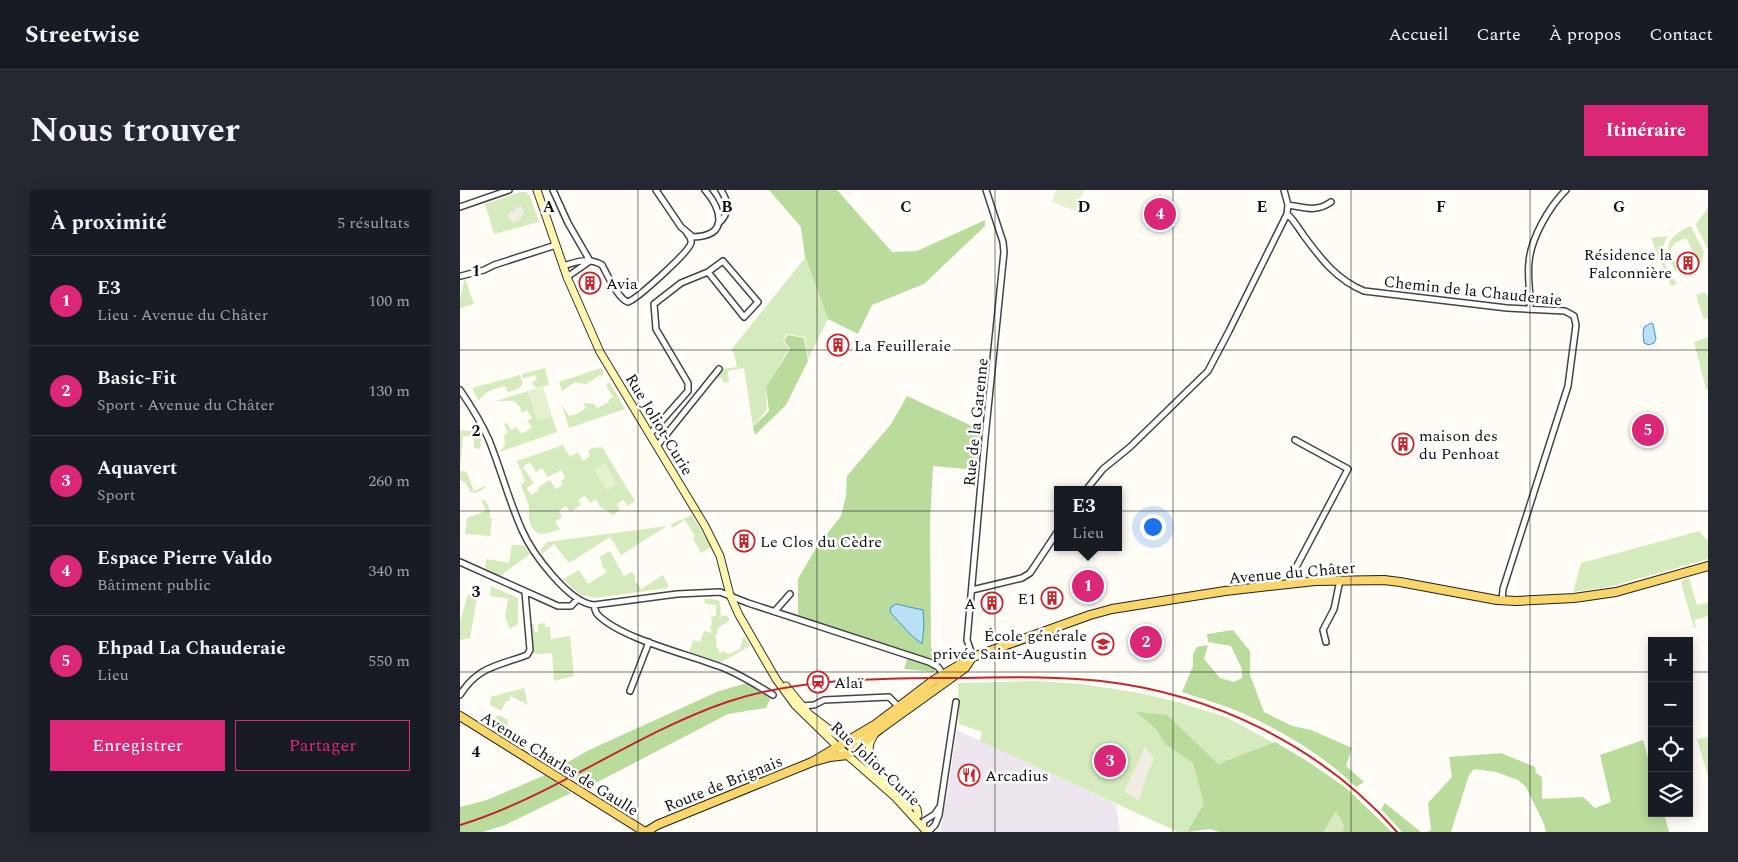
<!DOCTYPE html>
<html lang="fr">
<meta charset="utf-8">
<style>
:root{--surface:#171b24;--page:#242831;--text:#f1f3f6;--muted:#9ea1a6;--line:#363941;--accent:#db2777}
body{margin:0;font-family:Spectral,serif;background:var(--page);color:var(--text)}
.controls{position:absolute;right:15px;bottom:15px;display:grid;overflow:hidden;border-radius:0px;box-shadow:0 2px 12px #0003}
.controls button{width:45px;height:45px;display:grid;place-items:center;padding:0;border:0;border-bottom:1px solid var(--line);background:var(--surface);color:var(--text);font:25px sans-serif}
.you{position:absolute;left:692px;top:336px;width:18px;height:18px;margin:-12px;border:4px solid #fff;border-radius:50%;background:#1a73e8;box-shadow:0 0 0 8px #1a73e833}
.badge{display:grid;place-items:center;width:32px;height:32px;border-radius:50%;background:var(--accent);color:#fff;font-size:16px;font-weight:700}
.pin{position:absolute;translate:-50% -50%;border:2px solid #fff;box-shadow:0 1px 5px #0006}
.popup{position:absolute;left:594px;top:296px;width:68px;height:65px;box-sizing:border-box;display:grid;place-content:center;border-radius:0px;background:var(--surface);filter:drop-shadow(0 1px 4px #0005);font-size:16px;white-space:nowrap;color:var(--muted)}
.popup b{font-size:19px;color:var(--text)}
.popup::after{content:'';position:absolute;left:50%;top:100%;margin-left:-10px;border:10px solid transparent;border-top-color:var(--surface)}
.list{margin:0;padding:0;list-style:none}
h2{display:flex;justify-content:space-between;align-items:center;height:65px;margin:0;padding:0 20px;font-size:21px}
h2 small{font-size:16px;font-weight:400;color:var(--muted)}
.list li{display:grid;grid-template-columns:32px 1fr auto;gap:15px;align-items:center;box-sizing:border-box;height:90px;padding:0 20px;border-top:1px solid var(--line)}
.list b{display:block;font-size:19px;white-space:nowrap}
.list p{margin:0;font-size:16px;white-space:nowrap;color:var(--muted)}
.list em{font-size:16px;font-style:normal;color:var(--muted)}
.actions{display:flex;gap:10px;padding:15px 20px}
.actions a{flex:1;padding:11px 0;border:1px solid var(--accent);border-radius:0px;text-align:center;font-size:18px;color:var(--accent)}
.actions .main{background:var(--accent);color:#fff}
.icon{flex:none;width:28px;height:28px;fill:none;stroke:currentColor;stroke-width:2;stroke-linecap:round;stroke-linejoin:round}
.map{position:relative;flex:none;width:1248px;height:642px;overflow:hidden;border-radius:0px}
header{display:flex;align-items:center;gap:30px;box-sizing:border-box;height:70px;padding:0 25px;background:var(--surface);border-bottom:1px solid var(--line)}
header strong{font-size:24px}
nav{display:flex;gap:28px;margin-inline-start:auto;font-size:18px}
.intro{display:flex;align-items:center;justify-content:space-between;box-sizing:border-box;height:120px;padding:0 30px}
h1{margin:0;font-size:35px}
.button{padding:12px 22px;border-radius:0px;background:var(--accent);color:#fff;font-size:18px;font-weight:700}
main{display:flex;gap:30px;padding:0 30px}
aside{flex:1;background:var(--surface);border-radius:0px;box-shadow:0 2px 12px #0003}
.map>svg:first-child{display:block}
.industrial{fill:#eee6ef}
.green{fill:#d5ebbd;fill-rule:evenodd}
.forest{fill:#b9dc9c}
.pitch{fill:#e6f2cf}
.plaza{fill:#f1ede2}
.water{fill:#b9e0f7;stroke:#3f96cf}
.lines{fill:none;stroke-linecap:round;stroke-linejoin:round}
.street-casing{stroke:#444;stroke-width:8}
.secondary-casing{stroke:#333;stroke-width:9}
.primary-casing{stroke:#222;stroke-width:10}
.street{stroke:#fff;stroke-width:5}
.secondary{stroke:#fff6b0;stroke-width:7}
.primary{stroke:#f9d66b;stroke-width:8}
.rail{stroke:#c4262e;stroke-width:2}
.grid{fill:none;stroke:#111;stroke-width:1;stroke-opacity:0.55}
.labels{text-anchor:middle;stroke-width:5;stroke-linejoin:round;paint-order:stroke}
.poi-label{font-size:16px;fill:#111;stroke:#fff;text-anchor:start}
.street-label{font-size:16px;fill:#111;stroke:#fff}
.grid-label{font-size:16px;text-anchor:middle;font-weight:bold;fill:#111;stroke:#fff;stroke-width:5;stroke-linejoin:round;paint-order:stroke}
</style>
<header>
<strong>Streetwise</strong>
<nav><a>Accueil</a><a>Carte</a><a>À propos</a><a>Contact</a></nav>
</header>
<div class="intro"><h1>Nous trouver</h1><a class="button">Itinéraire</a></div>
<main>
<aside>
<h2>À proximité<small>5 résultats</small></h2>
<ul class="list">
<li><span class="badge">1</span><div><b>E3</b><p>Lieu · Avenue du Châter</p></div><em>100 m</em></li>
<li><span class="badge">2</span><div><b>Basic-Fit</b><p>Sport · Avenue du Châter</p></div><em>130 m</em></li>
<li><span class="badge">3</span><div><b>Aquavert</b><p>Sport</p></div><em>260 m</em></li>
<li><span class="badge">4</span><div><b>Espace Pierre Valdo</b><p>Bâtiment public</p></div><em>340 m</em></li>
<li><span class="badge">5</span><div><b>Ehpad La Chauderaie</b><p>Lieu</p></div><em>550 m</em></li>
</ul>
<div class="actions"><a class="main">Enregistrer</a><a>Partager</a></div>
</aside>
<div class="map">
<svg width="1248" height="642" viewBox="0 0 1248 642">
<rect width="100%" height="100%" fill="#fffdf5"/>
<!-- industrial -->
<path class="industrial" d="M497 540 656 614 660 642H481V637L488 599Z"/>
<!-- green -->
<path class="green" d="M61 2H66L70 6 79 32 34 44 25 14Z
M1248 18V59L1237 38 1236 34Z
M1231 36 1244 62 1242 72 1238 74 1227 49H1223L1214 54 1211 59 1218 81 1216 82C1203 59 1205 47 1231 36Z
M1208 46C1196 64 1206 77 1217 94L1211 96 1191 48Z
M345 68 368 129 348 169 345 147 327 144 323 150 329 159 306 197 307 220 293 237 284 178 268 181 269 192 263 193 262 188 255 189 262 179 277 177 274 164 271 160Z
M5 88 14 114 0 118V109Z
M1245 102 1246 105H1248V129L1243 128 1236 105Z
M1248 147V162H1247L1248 168V199H1246L1234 152Z
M85 178 89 195 76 198V196L74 197 72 191 77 190 76 185 63 189 62 184Z
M141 178 144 182 142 187 140 185 126 194 115 192 102 201 99 192Z
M60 185 63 194 58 199 48 202 45 196C33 200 27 199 19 211L12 198Z
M148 193H150L165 219 109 238 102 215 109 226 114 224 115 225 126 218 123 213 134 214 137 218 149 212 148 210 153 207 146 195Z
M68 201 78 230 92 226 97 242 39 262 45 255 44 245 48 243 44 234 47 233 51 240 56 237 62 244 72 237 67 231 72 228 67 220 62 223 60 220 61 218 54 211H36Z
M0 240 18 242 21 249 20 259 14 258V247L3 246 0 279Z
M103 255 110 267 118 262 123 271 130 266 128 261 132 258 142 257 175 311 168 316 163 310 157 314 160 320 153 325 140 317 136 309 130 313 125 306 118 310 121 315 110 322 106 316 99 321 102 327 95 332 100 339C85 344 74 350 69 329 68 325 70 322 69 317 67 310 64 302 61 295L65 291 57 271ZM70 272 76 282 82 278 88 287 101 280 105 288 101 291 103 295 96 299 90 290 77 298 79 300 71 305 67 298 74 293 63 277Z
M0 281 7 282 14 301 25 296V298L16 303 11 302 5 293 0 290Z
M21 309 26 311 30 320V328H32L30 346 5 344 7 328 26 321Z
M232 325 251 357 241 363 233 348 235 346 225 330 212 338 211 334Z
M207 336 161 365 150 347 109 373 94 354 82 364 80 360 87 352Z
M1239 341 1248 351V369L1149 397 1113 402 1121 373Z
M52 355H64L70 364 40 386 25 379 26 369 49 373Z
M150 361 164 386 172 382 176 387 174 389 181 399 203 385 208 394V398L135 408 119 404 103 389 119 380 128 394 147 382 141 374 142 372 139 367Z
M1229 388 1237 415 1248 413V426L1234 430 1236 437 1234 438 1221 393 1223 390Z
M31 396 58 408V434L50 439 45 427 48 409 30 406Z
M8 404 17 407 10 448 0 450V432Z
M244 409H252L260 411 261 427 266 425 270 430 257 439 258 443 255 446 257 450 256 455 260 463 264 461 265 463 270 464 280 459 284 445 290 456 260 473 229 463 233 450 240 452 244 441 251 443 253 441 250 439 252 433 251 427 256 426V415L245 414Z
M85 433V437H90L91 449 110 446 114 486 94 491 92 463 79 464 73 463 71 434H74L75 442H78V434Z
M574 491 621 494 680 503 721 513 766 527 847 571 886 598 932 642H809L764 602 726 642H718L520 551 522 542 499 534 498 493Z
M64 498 68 515 51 506 48 512 46 511 41 521 30 515 31 507Z
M39 525 48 530 47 535 64 546V551L59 556 33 539V529Z
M1248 547V586L1237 549Z"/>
<!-- forest -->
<path class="forest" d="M309 0H377L432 62 457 61 525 30V36L464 94 412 115 398 144 368 129 345 67 341 37Z
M328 145 344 148 348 171 326 215 295 245 293 237 309 221 306 197 330 159 324 150Z
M447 206 523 241 516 280 473 276 470 333 471 457 478 471 474 482 444 479 449 463 338 427V389L356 358 381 326 386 306 387 286 431 234Z
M773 440 790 461V485L804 522 832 536 851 540 892 558 886 576 904 592 896 597C863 565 823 541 780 522 761 514 742 509 722 502L733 476V464L737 457 748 455 744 469 760 488 774 492 782 488V479L771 456 748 452 747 444Z
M287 493 311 507 306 518 268 524 132 595 126 596 98 578 127 561 259 501Z
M676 522 707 525 758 574 815 552 847 571 886 598 932 642H883L884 635 876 621 863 642H760L749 639 727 642 744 614 733 573 706 555 697 540Z
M1183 550 1192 582V623H1204L1209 642H1086L1084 634 1066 597 1058 590 1036 582 1014 579 1009 585 991 642H967L971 640 968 613 992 587 989 567 1041 563 1075 577 1076 583 1082 587V609L1123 607 1135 618 1151 612 1140 565Z
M85 585 111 603 45 635 23 642H0V617L27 610Z
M925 613 961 642H942L921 619Z"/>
<!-- pitch -->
<path class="pitch" d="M596 0H624L615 21 592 12Z
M83 197 92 226 78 230 68 201Z
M145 274 157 294 147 300 134 280Z"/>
<!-- plaza -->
<path class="plaza" d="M60 16 64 20 63 24 57 32 53 33 47 25Z
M685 557 694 568 686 587 679 610 664 602Z"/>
<!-- water -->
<path class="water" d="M1191 133 1193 134 1196 149 1194 153 1189 155 1184 153 1183 144 1184 137Z
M436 414 463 420 464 435 462 454 451 445 430 422 431 417Z"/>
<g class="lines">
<!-- street casing -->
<g class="street-casing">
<path id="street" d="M93 0 108 33 130 71
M196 0 221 37 233 47C269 46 262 20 245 0
M828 15C845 17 855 23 871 12
M0 17 49 0
M827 24C834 30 839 39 844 46 861 69 877 90 904 101L1047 118 1105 121 1114 126 1116 135 1108 196 1043 399 1042 411
M258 34C270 23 269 13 261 0
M103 76C116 72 129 67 142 75 147 84 158 109 168 112 177 109 229 62 231 53 232 49 229 46 227 43
M1 86 24 80 34 75 96 55
M107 87 130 71
M1070 119C1071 104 1067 88 1069 72 1071 48 1089 17 1106 0
M0 200C11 216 21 232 29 250 41 280 49 311 62 340 72 363 109 413 134 415L217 404 260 402 288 413 469 472 478 477 483 484
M190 244 228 201V193L196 139 194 114 221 93 248 82 263 71 298 112 284 127 248 82
M197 256 259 179
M626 300 643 279 670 257 748 181 769 141 827 24 828 15 824 0
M0 372 98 416H111L118 409
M830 394 832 385 888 279 835 250
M512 400 562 388 570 383 598 341
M134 415C135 419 135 422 138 425 163 450 232 465 266 479 283 486 298 496 313 505
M315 421 330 404
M866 452 863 440 874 419 880 390
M513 467 507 450 525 248 544 62 543 52 526 0
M170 501 189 452
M0 505C18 476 38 476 67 465L70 460 65 402
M342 516 354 515 364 510 429 507 439 517
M479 618 475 624 464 631 463 638 470 640 475 635 479 625 496 512"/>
</g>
<!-- secondary casing -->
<g class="secondary-casing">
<path id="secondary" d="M77 0 107 87 140 162 245 336 260 366 270 405 279 425 316 489 335 515 378 557 434 606 467 642
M326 496 349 524 386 552 451 616
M414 545C406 557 408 567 418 577
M390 556 411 541 415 536
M450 610 457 619 458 625"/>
</g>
<!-- primary casing -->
<g class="primary-casing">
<path id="primary" d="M0 526 185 642
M352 572 416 534 474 490 513 467 630 425 652 419 765 401 855 391 924 390 940 392 1037 410 1056 411 1114 408 1156 402 1248 376
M186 642 197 635 352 572 370 567 388 565 420 539 505 478 511 469"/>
</g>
<!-- street -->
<use href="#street" class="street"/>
<!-- secondary -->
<use href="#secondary" class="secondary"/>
<!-- primary -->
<use href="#primary" class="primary"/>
<!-- rail -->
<path class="rail" d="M0 635C94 606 174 544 267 512 336 489 407 489 478 488 532 488 587 485 641 491 754 504 861 556 937 642"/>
</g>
<!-- grid -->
<path class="grid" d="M178 0V642M357 0V642M535 0V642M713 0V642M891 0V642M1070 0V642M0 160H1248M0 321H1248M0 482H1192M1229 482H1248"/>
<!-- icons -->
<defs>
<g id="building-ring" transform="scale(1.125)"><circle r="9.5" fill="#fff" stroke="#c4262e" stroke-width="1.5"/><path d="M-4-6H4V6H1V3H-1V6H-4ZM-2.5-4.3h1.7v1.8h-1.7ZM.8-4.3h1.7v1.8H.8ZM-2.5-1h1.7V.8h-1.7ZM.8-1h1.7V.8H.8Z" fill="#c4262e"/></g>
<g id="school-ring" transform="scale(1.125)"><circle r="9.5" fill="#fff" stroke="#c4262e" stroke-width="1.5"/><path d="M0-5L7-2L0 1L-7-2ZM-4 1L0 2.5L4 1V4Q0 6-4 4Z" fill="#c4262e"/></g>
<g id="station-ring" transform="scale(1.125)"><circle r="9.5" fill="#fff" stroke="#c4262e" stroke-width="1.5"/><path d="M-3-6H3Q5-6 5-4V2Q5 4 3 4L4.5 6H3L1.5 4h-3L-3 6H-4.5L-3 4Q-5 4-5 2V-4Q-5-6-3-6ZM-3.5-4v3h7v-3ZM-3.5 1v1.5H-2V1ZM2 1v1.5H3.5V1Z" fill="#c4262e"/></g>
<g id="restaurant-ring" transform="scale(1.125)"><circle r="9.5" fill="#fff" stroke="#c4262e" stroke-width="1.5"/><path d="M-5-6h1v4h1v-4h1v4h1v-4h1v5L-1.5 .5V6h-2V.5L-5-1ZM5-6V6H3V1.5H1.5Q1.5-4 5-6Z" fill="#c4262e"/></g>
</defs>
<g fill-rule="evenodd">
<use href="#building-ring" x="1228" y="73"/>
<use href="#building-ring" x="130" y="93"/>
<use href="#building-ring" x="378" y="155"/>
<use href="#building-ring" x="943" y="254"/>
<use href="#building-ring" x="284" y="351"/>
<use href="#building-ring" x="592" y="408"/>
<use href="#building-ring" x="532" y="413"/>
<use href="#school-ring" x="643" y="454"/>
<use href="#station-ring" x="358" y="492"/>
<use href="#restaurant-ring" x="509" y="585"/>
</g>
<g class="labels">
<!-- poi labels -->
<g class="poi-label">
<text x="1212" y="70" text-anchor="end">Résidence la<tspan x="1212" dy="18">Falconnière</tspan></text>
<text x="146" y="99">Avia</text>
<text x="394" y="161">La Feuilleraie</text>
<text x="959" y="251">maison des<tspan x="959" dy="18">du Penhoat</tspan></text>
<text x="300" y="357">Le Clos du Cèdre</text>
<text x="576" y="414" text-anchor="end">E1</text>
<text x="516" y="419" text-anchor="end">A</text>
<text x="627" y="451" text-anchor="end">École générale<tspan x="627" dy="18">privée Saint-Augustin</tspan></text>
<text x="374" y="498">Alaï</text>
<text x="525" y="591">Arcadius</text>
</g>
<!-- street labels -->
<g class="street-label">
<text transform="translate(1013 100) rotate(6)" y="6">Chemin de la Chauderaie</text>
<text transform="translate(515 232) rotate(-84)" y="6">Rue de la Garenne</text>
<text transform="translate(200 234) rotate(59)" y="6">Rue Joliot-Curie</text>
<text transform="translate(832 382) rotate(-5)" y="6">Avenue du Châter</text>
<text transform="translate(100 573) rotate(32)" y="6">Avenue Charles de Gaulle</text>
<text transform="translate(416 573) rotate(43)" y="6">Rue Joliot-Curie</text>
<text transform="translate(263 593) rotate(-22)" y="6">Route de Brignais</text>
</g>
</g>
<g class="grid-label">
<text x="89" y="22">A</text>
<text x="267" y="22">B</text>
<text x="446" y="22">C</text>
<text x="624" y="22">D</text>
<text x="802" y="22">E</text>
<text x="981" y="22">F</text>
<text x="1159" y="22">G</text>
<text x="16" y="86">1</text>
<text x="16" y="246">2</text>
<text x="16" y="407">3</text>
<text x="16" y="567">4</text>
</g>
</svg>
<div class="controls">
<button>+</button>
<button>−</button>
<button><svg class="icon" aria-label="locate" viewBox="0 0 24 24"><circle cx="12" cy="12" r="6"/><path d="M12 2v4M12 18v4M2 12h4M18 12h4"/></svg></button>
<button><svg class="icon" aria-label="layers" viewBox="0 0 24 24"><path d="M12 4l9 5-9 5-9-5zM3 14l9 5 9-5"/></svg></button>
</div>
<div class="you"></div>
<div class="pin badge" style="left:628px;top:396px">1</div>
<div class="popup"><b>E3</b>Lieu</div>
<div class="pin badge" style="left:686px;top:452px">2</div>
<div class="pin badge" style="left:650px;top:571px">3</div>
<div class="pin badge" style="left:700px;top:24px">4</div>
<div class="pin badge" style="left:1188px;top:240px">5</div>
</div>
</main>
